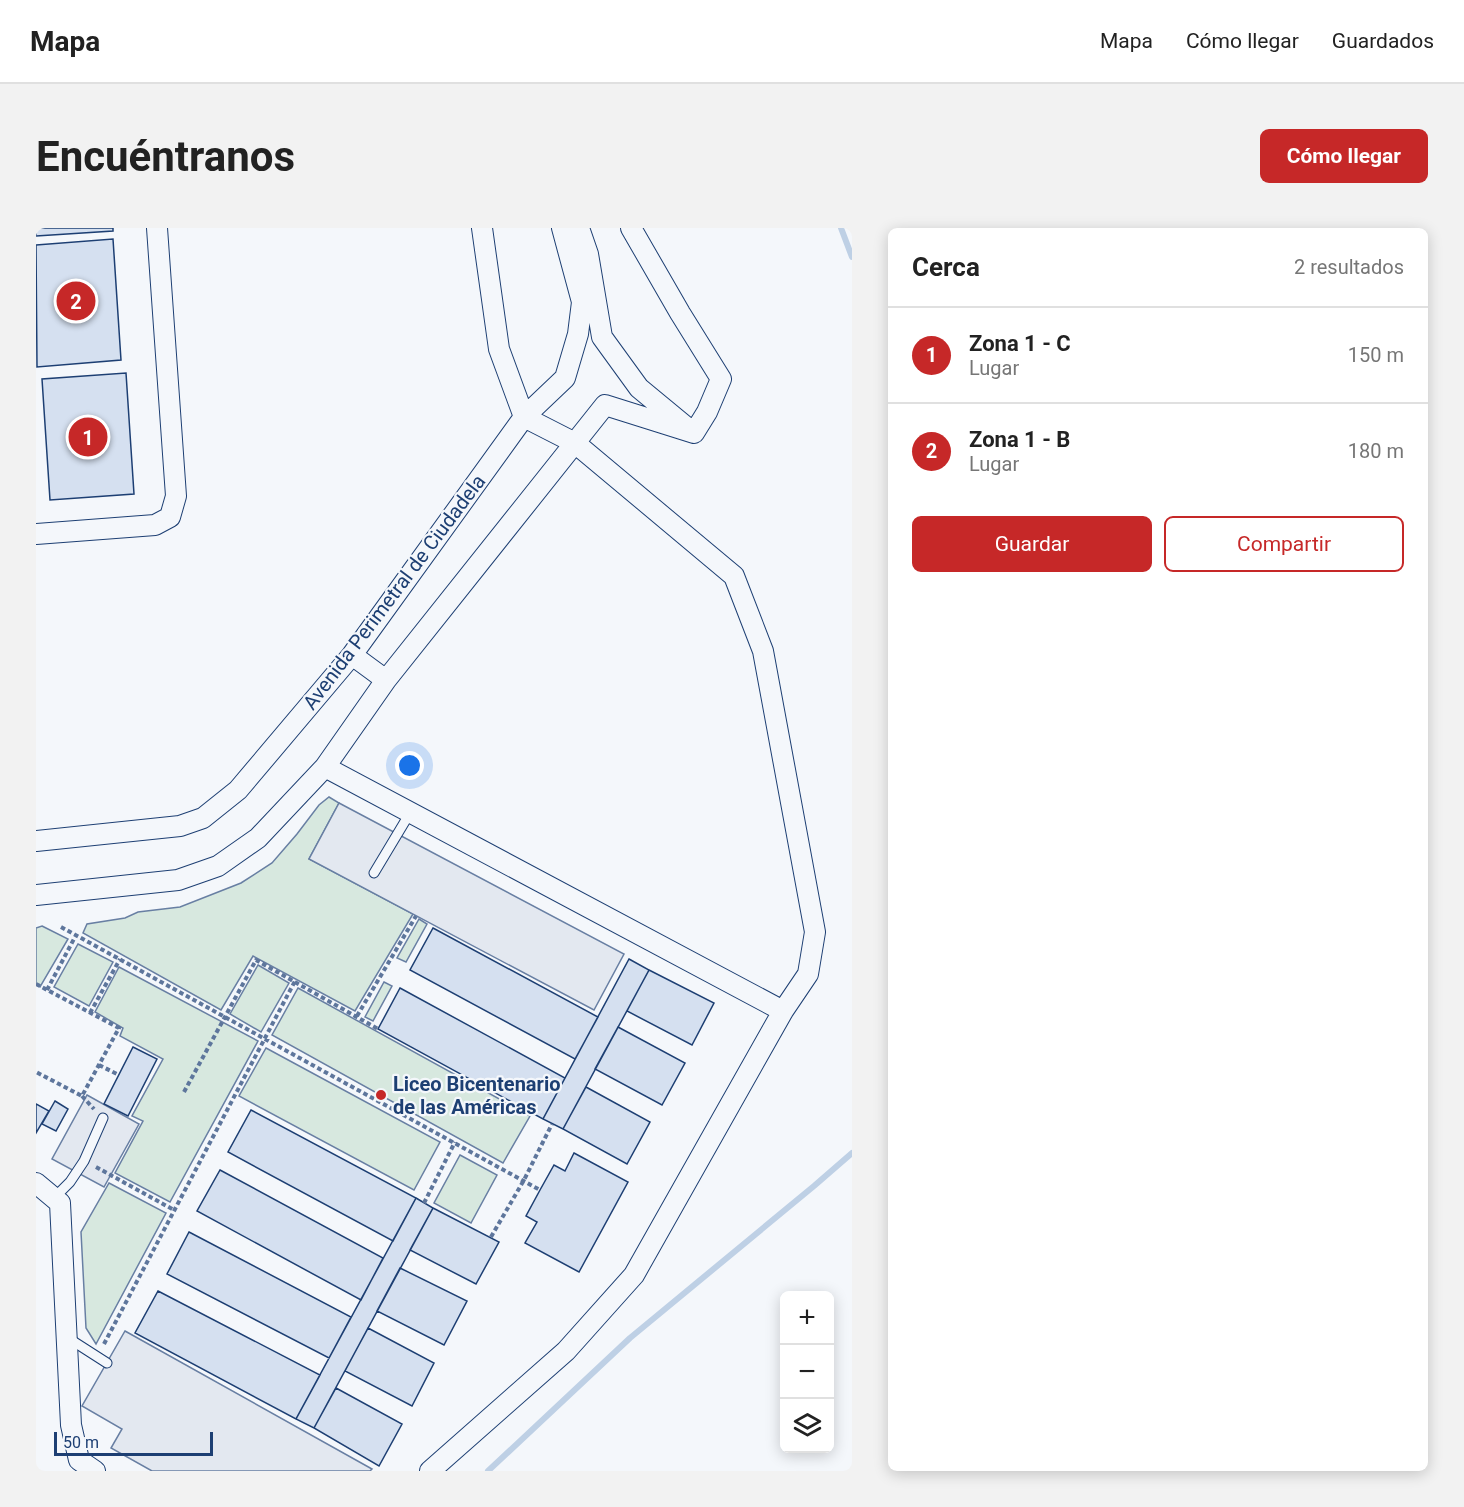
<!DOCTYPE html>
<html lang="es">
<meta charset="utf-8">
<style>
:root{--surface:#fff;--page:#f2f2f2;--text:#222;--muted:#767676;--line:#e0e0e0;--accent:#c62828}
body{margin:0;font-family:Roboto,sans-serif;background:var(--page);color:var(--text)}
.controls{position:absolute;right:18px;bottom:18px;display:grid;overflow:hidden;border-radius:9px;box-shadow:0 3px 15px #0003}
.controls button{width:54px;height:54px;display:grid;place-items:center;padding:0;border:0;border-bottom:2px solid var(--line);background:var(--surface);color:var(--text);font:30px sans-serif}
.scale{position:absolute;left:18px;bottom:15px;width:159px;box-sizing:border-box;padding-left:6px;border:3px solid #1d3f73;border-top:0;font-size:16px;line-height:21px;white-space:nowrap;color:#1d3f73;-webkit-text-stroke:4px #f4f7fb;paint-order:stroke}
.you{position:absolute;left:374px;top:538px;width:21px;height:21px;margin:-15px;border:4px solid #fff;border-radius:50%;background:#1a73e8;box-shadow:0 0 0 9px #1a73e833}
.badge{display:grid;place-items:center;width:39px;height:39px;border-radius:50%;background:var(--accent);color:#fff;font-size:20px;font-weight:700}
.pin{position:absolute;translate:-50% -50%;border:3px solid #fff;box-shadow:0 2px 6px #0006}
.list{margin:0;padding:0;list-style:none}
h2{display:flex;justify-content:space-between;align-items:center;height:78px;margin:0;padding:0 24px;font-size:26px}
h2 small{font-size:20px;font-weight:400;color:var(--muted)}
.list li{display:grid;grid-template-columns:39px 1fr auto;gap:18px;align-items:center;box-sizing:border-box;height:96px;padding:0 24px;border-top:2px solid var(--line)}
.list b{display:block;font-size:22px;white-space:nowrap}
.list p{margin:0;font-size:20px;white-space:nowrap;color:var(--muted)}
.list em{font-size:20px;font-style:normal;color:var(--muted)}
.actions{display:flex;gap:12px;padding:18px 24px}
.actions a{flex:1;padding:14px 0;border:2px solid var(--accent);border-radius:9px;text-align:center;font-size:21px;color:var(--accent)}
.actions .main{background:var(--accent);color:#fff}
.icon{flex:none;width:33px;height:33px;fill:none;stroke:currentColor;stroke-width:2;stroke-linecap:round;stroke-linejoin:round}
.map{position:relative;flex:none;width:816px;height:1243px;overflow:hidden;border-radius:9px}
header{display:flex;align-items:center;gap:36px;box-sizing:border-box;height:84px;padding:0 30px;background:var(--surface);border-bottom:2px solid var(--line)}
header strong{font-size:28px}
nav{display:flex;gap:33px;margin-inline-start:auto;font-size:21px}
.intro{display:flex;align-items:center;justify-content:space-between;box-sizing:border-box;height:144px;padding:0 36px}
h1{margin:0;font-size:42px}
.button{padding:15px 27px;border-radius:9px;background:var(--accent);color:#fff;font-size:21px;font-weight:700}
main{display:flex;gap:36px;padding:0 36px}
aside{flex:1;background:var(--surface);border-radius:9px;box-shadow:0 3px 15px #0003}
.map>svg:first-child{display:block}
.green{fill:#d7e8df;stroke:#687fa3;stroke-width:1.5}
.parking{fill:#e3e8f0;stroke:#687fa3;stroke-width:1.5}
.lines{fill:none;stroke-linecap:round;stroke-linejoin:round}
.stream{stroke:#bed0e5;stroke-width:6}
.building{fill:#d5e0f0;stroke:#1d3f73;stroke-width:1.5}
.lane-casing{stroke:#1d3f73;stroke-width:11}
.street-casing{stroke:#1d3f73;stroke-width:22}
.path{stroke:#5e769c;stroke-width:4;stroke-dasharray:4.5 3;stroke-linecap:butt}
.lane{stroke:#f4f7fb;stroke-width:9}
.street{stroke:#f4f7fb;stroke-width:20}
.poi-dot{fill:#c62828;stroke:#f4f7fb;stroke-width:2}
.labels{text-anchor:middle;stroke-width:4.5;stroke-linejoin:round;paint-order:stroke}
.street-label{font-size:20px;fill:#1d3f73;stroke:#f4f7fb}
.poi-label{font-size:20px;font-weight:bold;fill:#1d3f73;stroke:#f4f7fb;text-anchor:start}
</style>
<header>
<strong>Mapa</strong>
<nav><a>Mapa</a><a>Cómo llegar</a><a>Guardados</a></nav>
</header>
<div class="intro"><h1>Encuéntranos</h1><a class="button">Cómo llegar</a></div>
<main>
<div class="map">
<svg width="816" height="1243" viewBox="0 0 816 1243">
<rect width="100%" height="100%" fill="#f4f7fb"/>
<!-- green -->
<path class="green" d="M293 569 303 575 273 631 377 686 319 783 217 728 185 782 47 705 51 696 89 690 102 684 144 679 205 655 236 635 261 606 283 577Z
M383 691 391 696 370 734 361 730Z
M6 698 32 711 4 759 0 756V700Z
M42 716 77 734 53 778 18 759Z
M222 737 253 755 225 804 194 786Z
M83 739 222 813 134 974 79 945 107 893 96 888 127 831 84 808 87 800 59 784Z
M348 754 356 758 337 793 329 789Z
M262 760 494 888 467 935 236 807Z
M230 820 404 914 378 962 203 868Z
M424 927 461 947 435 995 398 975Z
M73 955 130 985 60 1116 50 1100 45 1004Z"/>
<!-- parking -->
<path class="parking" d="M303 575 588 726 558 782 273 631Z
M51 867 103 896 68 959 16 931Z
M89 1103 336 1241 334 1243H116L75 1220 86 1201 46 1178Z"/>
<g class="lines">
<!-- stream -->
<path class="stream" d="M805 0 816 29
M452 1243 594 1110 778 958 816 925"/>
</g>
<!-- building -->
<path class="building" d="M0 0H77V3L0 8Z
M77 11 85 132 1 139 0 17Z
M90 145 98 266 14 272 6 151Z
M397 700 562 789 539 831 374 742Z
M593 731 613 742 527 901 507 891Z
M613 742 678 775 656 817 591 783Z
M364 760 529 850 507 891 342 801Z
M582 799 649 835 626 877 559 841Z
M97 819 121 831 92 888 68 876Z
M550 859 614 894 591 936 527 901Z
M19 873 32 881 20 903 6 896Z
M0 876 13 883 0 905Z
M215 882 380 970 357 1013 192 924Z
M538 925 592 954 543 1044 489 1015 501 994 490 988 504 962 518 937 529 943Z
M184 942 347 1030 325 1072 161 983Z
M380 970 397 980 278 1200 260 1191Z
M397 980 463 1014 440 1056 374 1022Z
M153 1004 315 1089 293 1130 131 1046Z
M364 1040 431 1073 408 1117 341 1083Z
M122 1063 284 1147 260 1191 99 1105Z
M332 1100 398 1135 376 1178 309 1143Z
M300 1160 366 1196 343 1238 278 1200Z"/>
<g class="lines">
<!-- lane casing -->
<g class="lane-casing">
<path id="lane" d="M338 645 374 585
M18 970 34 954 48 933 67 890
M32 1110 71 1135"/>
</g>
<!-- street casing -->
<g class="street-casing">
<path id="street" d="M543 0 552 26 566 109 603 160 649 198
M0 306 119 297 134 289 140 268 121 0
M316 427 350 452
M289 539 747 783
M0 613 144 598 167 590 202 562 316 427 488 189 529 150 542 106 546 74 526 0
M0 667 142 652 182 638 222 610 289 539 350 452 569 177 658 205 671 184 685 151 644 85 595 0
M0 955 24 975 35 1197 43 1232 59 1243
M394 1243 530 1123 598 1047 747 783 772 746 779 704 727 423 698 348 539 215 488 189 463 121 446 0"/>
</g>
<!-- path -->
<path class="path" d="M25 699 504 962
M0 756 83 800 46 868 0 844
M11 762 40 707
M54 785 84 731
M321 788 380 688
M63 837 83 847
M148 864 220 732 342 801
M46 868 58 881
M60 939 138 982
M388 975 419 914
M455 1009 488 952 516 896
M68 1116 259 753"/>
<!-- lane -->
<use href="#lane" class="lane"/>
<!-- street -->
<use href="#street" class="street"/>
</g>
<!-- markers -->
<circle class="poi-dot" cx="345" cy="867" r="6"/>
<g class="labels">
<!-- street labels -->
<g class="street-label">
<text transform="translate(358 364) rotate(-53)" y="7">Avenida Perimetral de Ciudadela</text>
</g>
<!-- poi labels -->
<g class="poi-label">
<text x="357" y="863">Liceo Bicentenario<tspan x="357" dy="23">de las Américas</tspan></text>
</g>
</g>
</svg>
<div class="controls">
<button>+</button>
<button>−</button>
<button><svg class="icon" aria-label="layers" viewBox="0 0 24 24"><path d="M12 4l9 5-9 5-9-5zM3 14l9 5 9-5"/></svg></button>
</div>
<div class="scale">50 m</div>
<div class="you"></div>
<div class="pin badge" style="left:52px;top:209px">1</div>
<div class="pin badge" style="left:40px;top:73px">2</div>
</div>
<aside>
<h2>Cerca<small>2 resultados</small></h2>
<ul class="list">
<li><span class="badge">1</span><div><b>Zona 1 - C</b><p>Lugar</p></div><em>150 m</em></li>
<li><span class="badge">2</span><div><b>Zona 1 - B</b><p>Lugar</p></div><em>180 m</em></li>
</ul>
<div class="actions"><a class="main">Guardar</a><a>Compartir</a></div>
</aside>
</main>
